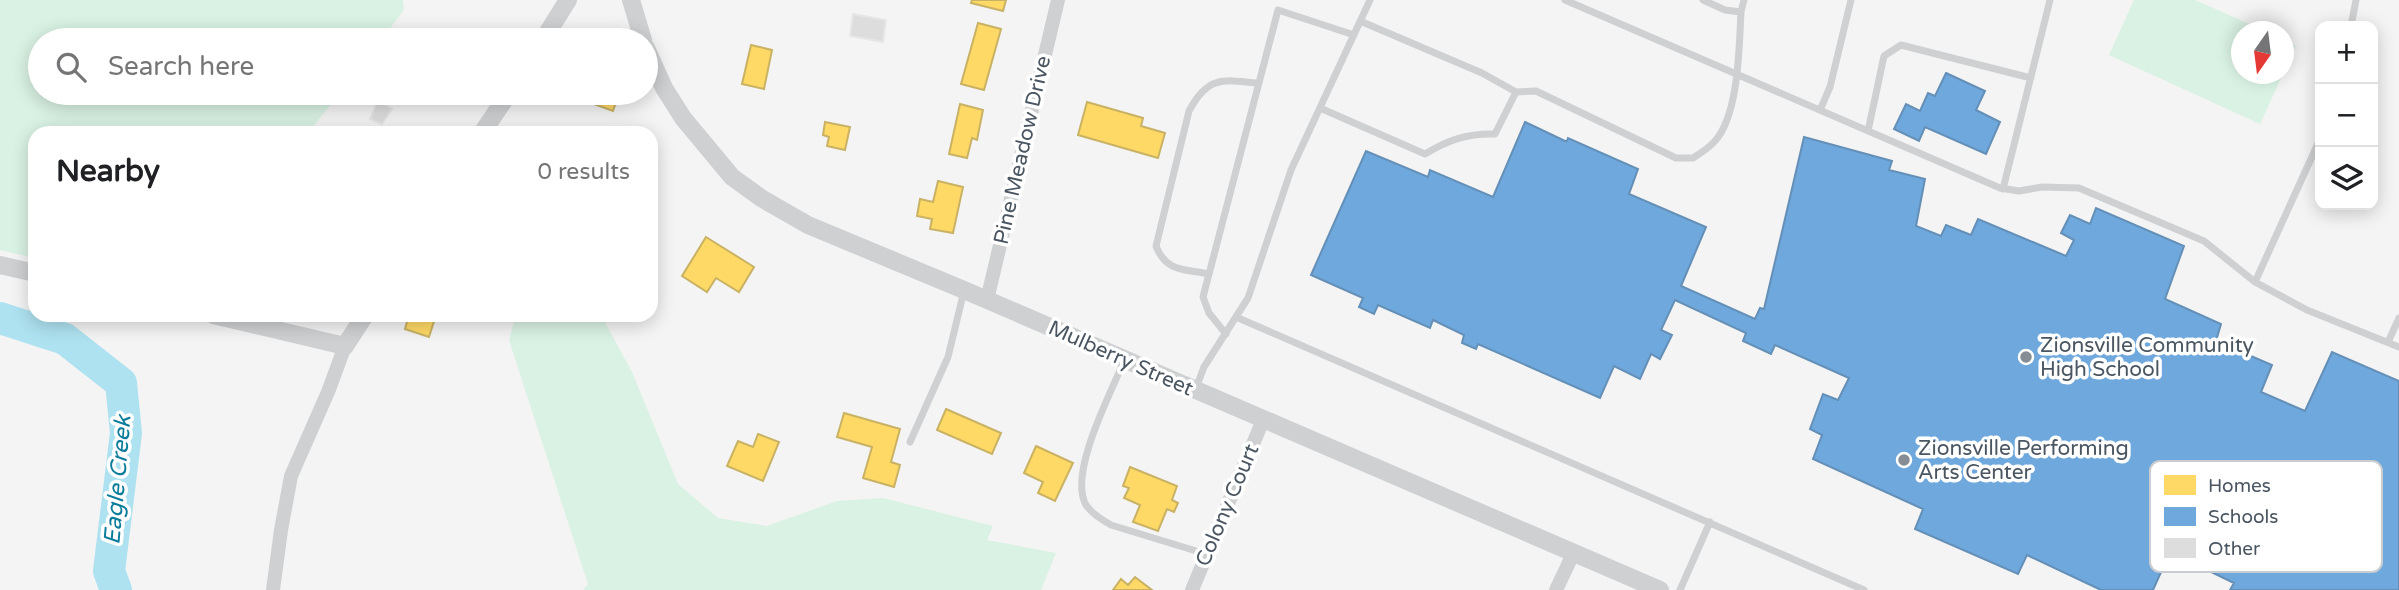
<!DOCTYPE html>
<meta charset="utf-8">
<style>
:root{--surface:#fff;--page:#f2f2f2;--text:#202124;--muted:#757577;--line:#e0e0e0}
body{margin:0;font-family:"Varela Round",sans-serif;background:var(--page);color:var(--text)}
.controls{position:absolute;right:21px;top:21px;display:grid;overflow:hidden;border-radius:14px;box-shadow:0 4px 18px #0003}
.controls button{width:63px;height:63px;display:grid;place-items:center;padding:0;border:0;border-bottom:2px solid var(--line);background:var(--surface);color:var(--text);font:35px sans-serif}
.compass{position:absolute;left:2231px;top:21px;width:63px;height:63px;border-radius:50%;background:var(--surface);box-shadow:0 4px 18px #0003;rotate:194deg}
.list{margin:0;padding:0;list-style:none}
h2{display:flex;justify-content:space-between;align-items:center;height:91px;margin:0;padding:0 28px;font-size:30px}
h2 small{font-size:23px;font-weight:400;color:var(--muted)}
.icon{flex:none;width:38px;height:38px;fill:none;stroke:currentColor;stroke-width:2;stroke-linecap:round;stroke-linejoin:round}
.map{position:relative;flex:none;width:2399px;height:590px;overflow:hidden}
.search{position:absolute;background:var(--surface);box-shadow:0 4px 18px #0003;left:28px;top:28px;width:630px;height:77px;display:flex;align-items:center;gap:18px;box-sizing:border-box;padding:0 24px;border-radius:38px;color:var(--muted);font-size:26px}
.panel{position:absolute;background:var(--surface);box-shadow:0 4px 18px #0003;left:28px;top:126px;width:630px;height:196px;border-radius:21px}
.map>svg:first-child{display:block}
.green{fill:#d9f2e3}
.homes{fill:#ffd966;stroke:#c9b264;stroke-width:2}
.schools{fill:#6fa8dc;stroke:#648fb7;stroke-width:2}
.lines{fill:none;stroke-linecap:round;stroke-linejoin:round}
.river{stroke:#aee2f0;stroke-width:32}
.building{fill:#ddddde;stroke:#e5e6e7;stroke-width:2}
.service{stroke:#ced0d2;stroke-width:7}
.minor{stroke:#ced0d2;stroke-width:14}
.tertiary{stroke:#ced0d2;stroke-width:18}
.poi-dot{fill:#868d94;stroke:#fff;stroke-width:2.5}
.labels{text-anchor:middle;stroke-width:7;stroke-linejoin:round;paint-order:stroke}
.street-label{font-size:21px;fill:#4a5661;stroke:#fff}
.poi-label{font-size:21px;fill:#4a5661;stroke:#fff;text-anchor:start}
.water-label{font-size:23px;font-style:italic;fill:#0c7c9b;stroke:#fff}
.key{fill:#fff;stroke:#c9ccd0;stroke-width:2}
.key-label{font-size:19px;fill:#4a5661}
</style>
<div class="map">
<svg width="2399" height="590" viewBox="0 0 2399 590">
<rect width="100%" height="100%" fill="#f4f4f4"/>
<!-- green -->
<path class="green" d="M0 0H403L404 10 381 40H40V93H340L308 133H35V258L0 250Z
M2134 0H2195L2265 31 2242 32V74H2283L2260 124 2109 55Z
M2284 40 2296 46 2284 73Z
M516 315H601L632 372 678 484 718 518 767 526 837 501 883 498 993 526 987 540 1056 553 1041 590H583L588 584 509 340Z"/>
<!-- homes -->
<path class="homes" d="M972 0H1006L1003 11 971 3Z
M978 23 1001 29 984 90 961 84Z
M751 45 772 50 764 89 742 84Z
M582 93H619L613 111 580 99Z
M1087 102 1143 118 1141 126 1165 133 1158 158 1078 135Z
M960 104 983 110 977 140 972 138 967 158 949 154Z
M825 122 850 127 845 150 827 146 829 137 823 135Z
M938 181 963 187 953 233 930 229 932 219 917 216 920 199 933 202Z
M706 237 754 267 739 292 716 278 707 292 682 276Z
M409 315H436L429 337 405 329Z
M946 409 1001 433 992 454 937 430Z
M844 413 900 429 891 462 900 465 894 487 863 478 872 447 837 437Z
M758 434 779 442 763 481 727 466 738 441 753 447Z
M1036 446 1073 463 1055 501 1038 493 1043 482 1024 473Z
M1130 467 1177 486 1172 500 1178 503 1174 512 1167 509 1158 531 1133 522 1140 505 1124 498 1129 488 1123 486Z
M1135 577 1152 590H1113L1121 579 1128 585Z"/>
<!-- schools -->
<path class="schools" d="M1946 73 1985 91 1976 110 2000 122 1986 154 1925 127 1919 141 1894 129 1906 104 1920 111 1928 93 1935 96Z
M1525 122 1565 141H1567L1568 138 1638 169 1629 194 1706 227 1681 286 1755 319 1760 308 1764 309 1804 137 1892 161 1889 170 1925 179 1916 226 1941 236 1946 225 1971 235 1978 219 2066 256 2074 240 2061 233 2070 215 2090 224 2096 208 2184 246 2165 299 2221 324 2216 341 2272 365 2261 392 2305 411 2332 352 2399 381V590H2230L2234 583 2170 552 2153 590H2101L2027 555 2018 574 1915 529 1923 509 1813 459 1822 435 1810 429 1823 394 1838 400 1849 378 1775 345 1771 354 1743 341 1746 333 1675 300 1661 330 1672 335 1660 359 1651 354 1640 379 1614 366 1600 398 1478 344 1476 349 1462 343 1464 335 1433 320 1430 328 1378 305 1374 314 1359 307 1363 298 1311 275 1366 151 1428 177 1430 170 1493 197Z"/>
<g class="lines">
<!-- river -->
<path class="river" d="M0 318 65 339 121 383 126 433 109 571 116 590"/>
</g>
<!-- building -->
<path class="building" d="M853 14 886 20 883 42 850 36Z
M378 100 392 109 382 124 370 119Z"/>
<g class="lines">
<!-- service -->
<path class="service" d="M1565 0 2000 188 2019 191 2042 187 2079 188 2204 241 2255 282 2307 310 2399 347
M1703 0 1725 10 1741 12 1744 0
M1360 21 1482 73 1516 92
M2351 26 2356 0
M1320 108 1425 154C1448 140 1468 133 1495 134L1516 92 1536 91 1676 158H1693C1701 153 1709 148 1715 141 1739 114 1739 47 1741 12
M1820 110 1830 87 1851 0
M1868 131 1884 56 1901 45 2031 78
M2003 189 2050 0
M1209 274C1184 269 1166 272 1156 246L1189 111C1207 77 1221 79 1257 83
M2255 282 2320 139
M1236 317 1864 590
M1226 334 1209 313 1203 297 1278 10 1354 35
M2388 342 2399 318
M1124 361C1111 393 1068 473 1086 505 1092 514 1102 520 1111 525L1206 554
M1196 388 1204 367 1248 298 1291 170 1370 0
M910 442 948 357 964 291
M1680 590 1710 522"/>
<!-- minor -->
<path class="minor" d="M987 300 1058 0
M273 590 281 530 291 476 328 392 345 346
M1192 590 1263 420
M1556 590 1573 554"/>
<!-- tertiary -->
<path class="tertiary" d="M631 0 643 40
M543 40 568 0
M646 48 664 88 683 118 732 177 761 198 808 225 964 290 1660 590
M482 133 509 93
M0 265 35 273
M213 315 345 346 365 315"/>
</g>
<!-- markers -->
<g class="poi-dot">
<circle cx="2026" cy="357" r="7"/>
<circle cx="1904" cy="460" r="7"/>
</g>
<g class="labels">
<!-- street labels -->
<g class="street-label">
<text transform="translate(1022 150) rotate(-77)" y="7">Pine Meadow Drive</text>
<text transform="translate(1121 358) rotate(24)" y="7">Mulberry Street</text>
<text transform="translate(1227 505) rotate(-67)" y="7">Colony Court</text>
</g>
<!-- poi labels -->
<g class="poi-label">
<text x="2040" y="352">Zionsville Community<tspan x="2040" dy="24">High School</tspan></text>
<text x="1918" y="455">Zionsville Performing<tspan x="1918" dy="24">Arts Center</tspan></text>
</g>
<!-- water labels -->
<g class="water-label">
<text transform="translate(117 480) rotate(-85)" y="8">Eagle Creek</text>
</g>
</g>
<!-- legend -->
<rect x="2150" y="461" width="232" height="111" rx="10" class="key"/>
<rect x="2164" y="475" width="32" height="20" fill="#ffd966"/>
<rect x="2164" y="507" width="32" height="19" fill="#6fa8dc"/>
<rect x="2164" y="538" width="32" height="20" fill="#ddddde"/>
<g class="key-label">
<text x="2208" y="492">Homes</text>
<text x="2208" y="523">Schools</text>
<text x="2208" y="555">Other</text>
</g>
</svg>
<div class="controls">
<button>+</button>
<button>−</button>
<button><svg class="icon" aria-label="layers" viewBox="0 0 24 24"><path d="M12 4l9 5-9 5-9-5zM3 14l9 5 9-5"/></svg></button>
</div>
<svg class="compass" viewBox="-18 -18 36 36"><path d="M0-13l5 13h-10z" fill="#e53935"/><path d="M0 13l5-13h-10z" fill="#757577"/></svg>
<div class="search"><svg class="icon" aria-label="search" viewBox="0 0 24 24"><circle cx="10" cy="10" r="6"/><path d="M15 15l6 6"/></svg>Search here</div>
<section class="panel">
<h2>Nearby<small>0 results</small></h2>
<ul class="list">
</ul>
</section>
</div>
